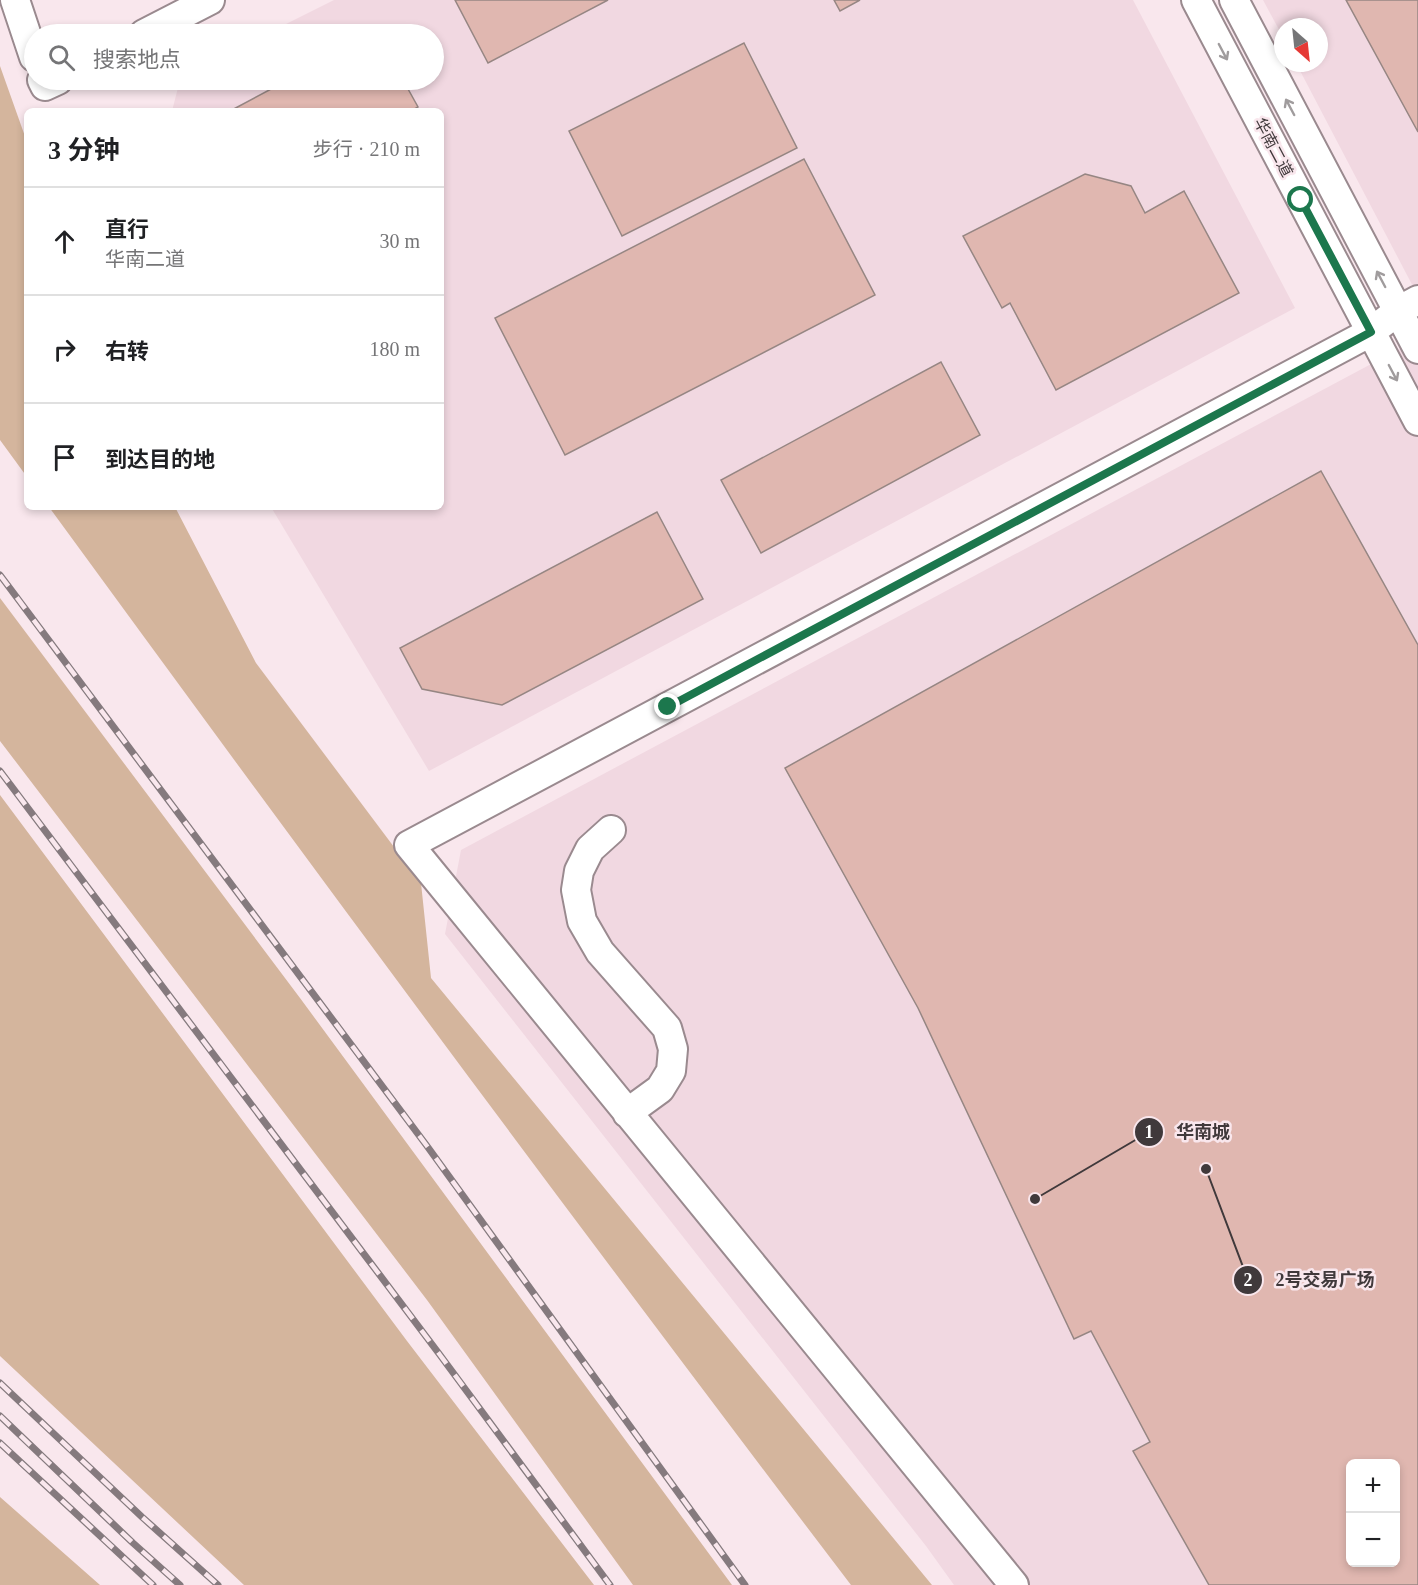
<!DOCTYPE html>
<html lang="zh">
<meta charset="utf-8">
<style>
:root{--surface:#fff;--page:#f6f6f6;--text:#202124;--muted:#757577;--line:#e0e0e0}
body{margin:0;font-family:"Times New Roman","Noto Sans SC",serif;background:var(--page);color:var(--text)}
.controls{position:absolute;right:18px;bottom:18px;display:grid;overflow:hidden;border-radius:9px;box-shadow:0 3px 9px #0003}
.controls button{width:54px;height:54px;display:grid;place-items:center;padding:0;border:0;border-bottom:2px solid var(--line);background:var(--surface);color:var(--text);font:30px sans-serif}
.compass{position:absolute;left:1274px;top:18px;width:54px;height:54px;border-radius:50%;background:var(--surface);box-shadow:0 3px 9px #0003;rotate:153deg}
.stop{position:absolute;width:18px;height:18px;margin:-14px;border:4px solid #1c774d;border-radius:50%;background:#fff}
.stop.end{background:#1c774d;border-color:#fff;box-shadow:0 2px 6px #0008}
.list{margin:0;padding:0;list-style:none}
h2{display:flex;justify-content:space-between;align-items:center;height:78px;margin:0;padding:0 24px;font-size:26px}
h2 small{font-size:20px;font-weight:400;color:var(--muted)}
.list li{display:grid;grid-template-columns:39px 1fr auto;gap:18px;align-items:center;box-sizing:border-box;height:108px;padding:0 24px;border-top:2px solid var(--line)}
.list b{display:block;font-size:22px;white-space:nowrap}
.list p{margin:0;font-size:20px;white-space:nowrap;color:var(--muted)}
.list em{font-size:20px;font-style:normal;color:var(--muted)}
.icon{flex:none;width:33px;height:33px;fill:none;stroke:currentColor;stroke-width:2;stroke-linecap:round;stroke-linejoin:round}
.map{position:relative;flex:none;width:1418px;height:1585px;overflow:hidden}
.search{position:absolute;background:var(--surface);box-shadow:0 3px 9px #0003;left:24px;top:24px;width:420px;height:66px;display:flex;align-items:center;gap:15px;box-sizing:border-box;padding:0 21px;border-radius:33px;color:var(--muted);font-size:22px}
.panel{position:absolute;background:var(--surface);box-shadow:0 3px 9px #0003;left:24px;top:108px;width:420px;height:402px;border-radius:9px}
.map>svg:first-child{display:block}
.built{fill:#f1d8e1;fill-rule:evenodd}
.forest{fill:#d4b59d}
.building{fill:#e0b7b0;stroke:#968683;stroke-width:1.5;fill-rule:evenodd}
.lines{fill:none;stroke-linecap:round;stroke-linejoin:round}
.minor-casing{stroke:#9a8a8f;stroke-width:32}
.minor{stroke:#fff;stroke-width:28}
.rail-casing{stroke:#857a7e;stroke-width:7}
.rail{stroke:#f9e7ed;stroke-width:4.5;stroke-dasharray:14;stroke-linecap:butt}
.oneway{stroke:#a09c9d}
.route{stroke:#1c774d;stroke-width:8}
.labels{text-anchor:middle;stroke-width:5;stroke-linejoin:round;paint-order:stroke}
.street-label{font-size:16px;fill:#40393b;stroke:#f9e7ed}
.leader{fill:none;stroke:#40393b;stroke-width:2}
.callout-dot{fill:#40393b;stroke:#f9e7ed;stroke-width:2}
.mark-label{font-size:18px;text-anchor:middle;font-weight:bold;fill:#fff}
.callout-label{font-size:18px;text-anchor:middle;font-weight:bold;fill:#40393b;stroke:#f9e7ed;stroke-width:5;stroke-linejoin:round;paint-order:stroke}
</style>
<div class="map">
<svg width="1418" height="1585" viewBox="0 0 1418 1585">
<rect width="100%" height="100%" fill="#f9e7ed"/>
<!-- built -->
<path class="built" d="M334 0H1133L1295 308 429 771 271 507H441V111H172L180 80H434V34H266Z
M1263 0H1418V296L1296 63H1319V27H1283V37Z
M1418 339V1585H954L926 1546 445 934 461 850ZM1350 1464H1396V1562H1350Z"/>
<!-- forest -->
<path class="forest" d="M0 66 27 142V477L0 440Z
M49 507H175L256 663 421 883 431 978 932 1585H851C580 1229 313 869 49 507Z
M0 598 300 998 732 1585H633L427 1300 0 741Z
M0 795 407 1341 594 1585H244L0 1356Z
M0 1497 100 1585H0Z"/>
<!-- building -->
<path class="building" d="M455 0H608L488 63Z
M834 0H860L840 11Z
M1346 0H1418V132Z
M744 43 797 148 622 236 569 131Z
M288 80H403L418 107 411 111H230Z
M804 159 875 295 565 455 495 318Z
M1085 174 1131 186 1145 213 1184 191 1239 293 1056 390 1010 303 1002 308 963 236Z
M941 362 980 435 761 553 721 480Z
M1321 471 1418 645V1585H1209L1133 1451 1150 1442 1091 1331 1074 1339 918 1008 785 768ZM1350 1464H1396V1562H1350Z
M657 512 703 599 502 705 422 689 400 648Z"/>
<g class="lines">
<!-- minor casing -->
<g class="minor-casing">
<path id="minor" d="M15 0 34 57
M1196 0 1418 421
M1234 0 1418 349
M144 34 210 0
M42 80 45 86 58 80
M611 830 590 849 579 871 576 890 582 921 600 952 667 1028 673 1049 671 1071 660 1089 627 1113
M1014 1585 409 845 1371 332 1398 311 1418 300"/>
</g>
<!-- minor -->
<use href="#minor" class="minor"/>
<!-- rail casing -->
<g class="rail-casing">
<path id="rail" d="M0 575 427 1146 745 1585
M0 771 440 1355 610 1585
M0 1383 142 1517 218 1585
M0 1416 133 1543 180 1585
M0 1443 153 1585"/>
</g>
<!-- rail -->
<use href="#rail" class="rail"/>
</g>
<!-- one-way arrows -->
<defs><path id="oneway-shaft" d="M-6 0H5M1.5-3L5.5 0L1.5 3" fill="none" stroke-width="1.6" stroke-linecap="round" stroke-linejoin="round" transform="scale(1.5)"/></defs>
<g class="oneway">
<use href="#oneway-shaft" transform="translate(1223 52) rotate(62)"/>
<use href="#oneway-shaft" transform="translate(1290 107) rotate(-118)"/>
<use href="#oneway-shaft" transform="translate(1381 279) rotate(-118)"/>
<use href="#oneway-shaft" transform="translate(1393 373) rotate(62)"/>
</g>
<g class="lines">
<!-- route -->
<path class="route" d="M668 707 1371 332 1301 200"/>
</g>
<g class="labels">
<!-- street labels -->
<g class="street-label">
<text transform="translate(1274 147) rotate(62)" y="6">华南二道</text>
</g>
</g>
<!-- callouts -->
<path class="leader" d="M1035 1199L1149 1132M1206 1169L1248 1280"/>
<g class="callout-dot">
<circle cx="1035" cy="1199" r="6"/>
<circle cx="1206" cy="1169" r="6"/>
<circle cx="1149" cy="1132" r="15"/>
<circle cx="1248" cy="1280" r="15"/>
</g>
<g class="mark-label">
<text x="1149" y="1138">1</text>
<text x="1248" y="1286">2</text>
</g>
<g class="callout-label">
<text x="1203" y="1138">华南城</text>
<text x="1325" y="1286">2号交易广场</text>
</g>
</svg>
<div class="controls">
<button>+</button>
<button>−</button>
</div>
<svg class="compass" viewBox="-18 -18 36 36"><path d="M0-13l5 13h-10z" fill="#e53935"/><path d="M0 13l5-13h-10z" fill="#757577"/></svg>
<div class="stop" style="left:1301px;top:200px"></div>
<div class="stop end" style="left:668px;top:707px"></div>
<div class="search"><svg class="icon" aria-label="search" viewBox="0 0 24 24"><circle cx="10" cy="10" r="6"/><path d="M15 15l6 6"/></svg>搜索地点</div>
<section class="panel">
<h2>3 分钟<small>步行 · 210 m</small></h2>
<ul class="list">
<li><svg class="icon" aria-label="ahead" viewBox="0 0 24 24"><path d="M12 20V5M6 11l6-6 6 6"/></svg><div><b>直行</b><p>华南二道</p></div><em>30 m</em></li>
<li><svg class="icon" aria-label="right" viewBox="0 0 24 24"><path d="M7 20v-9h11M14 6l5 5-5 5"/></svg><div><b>右转</b></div><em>180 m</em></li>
<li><svg class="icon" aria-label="arrive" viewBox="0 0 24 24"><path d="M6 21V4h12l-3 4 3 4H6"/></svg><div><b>到达目的地</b></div></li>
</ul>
</section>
</div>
